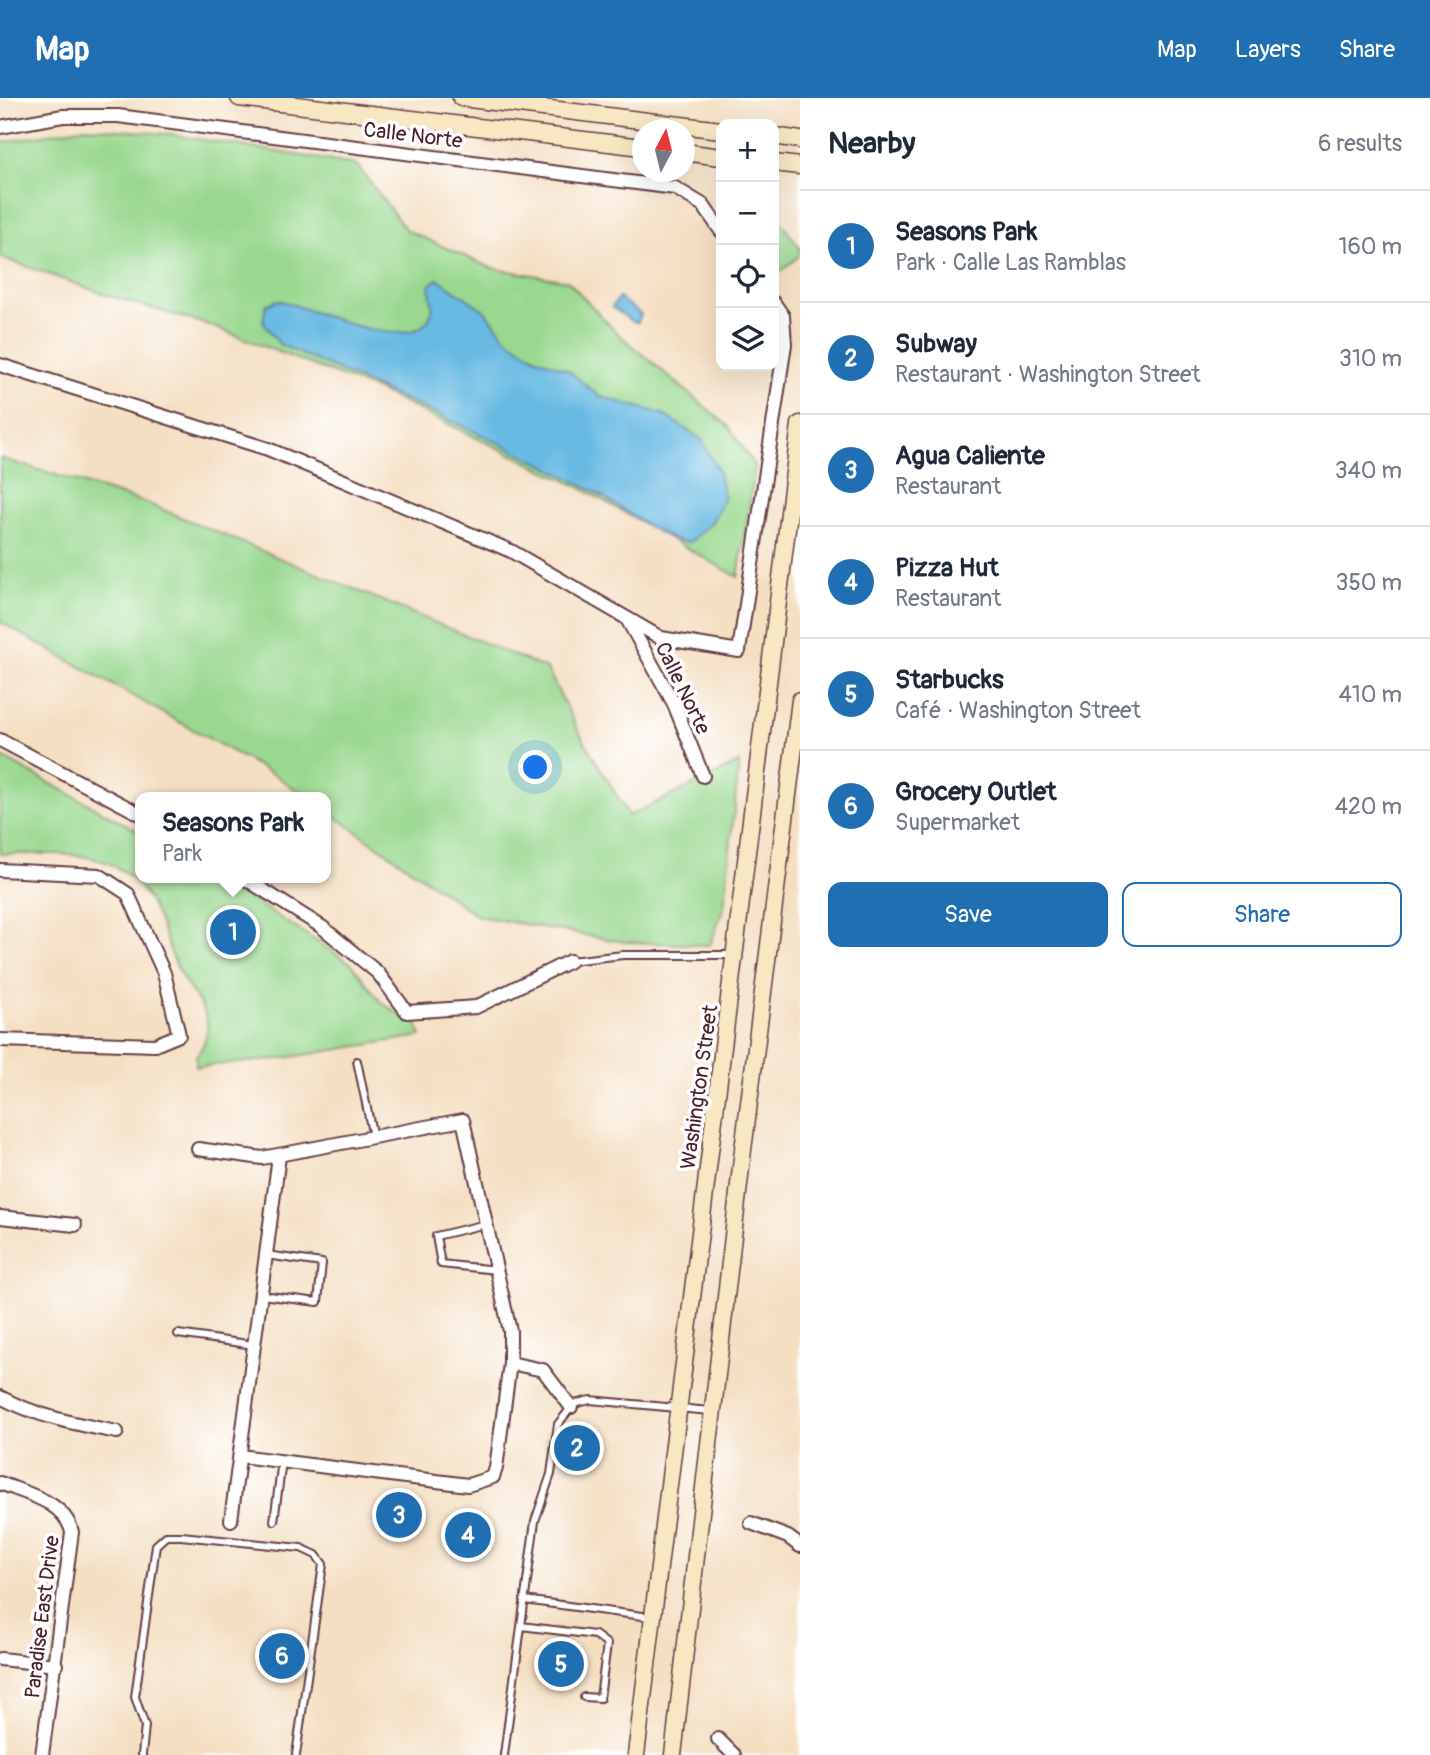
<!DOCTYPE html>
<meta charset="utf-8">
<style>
:root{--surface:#fff;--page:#f2f2f3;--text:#1f2937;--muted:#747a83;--line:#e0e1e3;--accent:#1f6fb2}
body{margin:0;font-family:Pangolin,sans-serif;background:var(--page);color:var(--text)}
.controls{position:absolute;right:21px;top:21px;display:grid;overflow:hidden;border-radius:14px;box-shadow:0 7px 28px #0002}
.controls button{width:63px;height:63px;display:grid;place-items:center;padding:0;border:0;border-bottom:2px solid var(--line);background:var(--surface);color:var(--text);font:35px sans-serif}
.compass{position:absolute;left:632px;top:21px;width:63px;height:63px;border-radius:50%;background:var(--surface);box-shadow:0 7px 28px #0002;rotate:7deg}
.you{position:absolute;left:536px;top:670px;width:24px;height:24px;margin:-18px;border:5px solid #fff;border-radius:50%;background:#1a73e8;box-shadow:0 0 0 10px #1a73e833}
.badge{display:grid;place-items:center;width:46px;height:46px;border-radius:50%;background:var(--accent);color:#fff;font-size:23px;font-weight:700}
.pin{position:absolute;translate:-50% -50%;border:4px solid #fff;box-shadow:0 2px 7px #0006}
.popup{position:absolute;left:135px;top:694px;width:196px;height:91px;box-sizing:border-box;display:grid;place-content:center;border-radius:14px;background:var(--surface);filter:drop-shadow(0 2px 5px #0005);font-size:23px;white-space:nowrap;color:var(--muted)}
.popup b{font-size:26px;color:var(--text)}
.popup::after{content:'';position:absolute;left:50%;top:100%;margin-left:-14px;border:14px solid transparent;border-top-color:var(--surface)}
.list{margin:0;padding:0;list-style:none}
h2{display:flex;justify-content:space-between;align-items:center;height:91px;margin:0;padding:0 28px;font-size:30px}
h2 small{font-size:23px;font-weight:400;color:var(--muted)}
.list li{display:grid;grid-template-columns:46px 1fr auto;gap:21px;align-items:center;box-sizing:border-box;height:112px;padding:0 28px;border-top:2px solid var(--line)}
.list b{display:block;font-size:26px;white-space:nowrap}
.list p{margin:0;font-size:23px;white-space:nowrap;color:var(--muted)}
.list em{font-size:23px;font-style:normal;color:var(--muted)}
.actions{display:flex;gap:14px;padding:21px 28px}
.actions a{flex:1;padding:16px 0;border:2px solid var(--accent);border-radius:14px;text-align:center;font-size:24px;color:var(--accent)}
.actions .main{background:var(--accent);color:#fff}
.icon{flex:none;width:38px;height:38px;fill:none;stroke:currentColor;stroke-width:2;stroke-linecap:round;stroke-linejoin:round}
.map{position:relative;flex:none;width:800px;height:1657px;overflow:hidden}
header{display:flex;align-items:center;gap:42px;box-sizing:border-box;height:98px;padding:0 35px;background:var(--accent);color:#fff}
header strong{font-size:33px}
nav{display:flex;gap:38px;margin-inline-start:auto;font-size:24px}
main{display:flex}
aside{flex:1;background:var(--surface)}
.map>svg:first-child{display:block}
.green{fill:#99d88e;stroke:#727c5c;stroke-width:2}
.water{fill:#67bae3;stroke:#586c87;stroke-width:2}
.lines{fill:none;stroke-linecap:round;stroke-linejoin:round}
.service-casing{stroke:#643c42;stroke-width:10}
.minor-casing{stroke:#643c42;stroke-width:16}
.secondary-casing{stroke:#643c42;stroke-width:19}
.service{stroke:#fff;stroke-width:6}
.minor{stroke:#fff;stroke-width:12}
.secondary{stroke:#f7e8c3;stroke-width:16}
.labels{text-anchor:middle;stroke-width:7;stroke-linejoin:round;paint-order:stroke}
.street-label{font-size:21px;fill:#4a1f2b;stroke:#fff}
</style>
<header>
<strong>Map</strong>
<nav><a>Map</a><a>Layers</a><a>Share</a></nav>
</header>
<main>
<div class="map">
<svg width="800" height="1657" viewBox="0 0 800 1657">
<rect width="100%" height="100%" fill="#fff"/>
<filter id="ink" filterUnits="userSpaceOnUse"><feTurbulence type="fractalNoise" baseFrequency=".0143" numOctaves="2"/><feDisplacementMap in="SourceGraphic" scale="14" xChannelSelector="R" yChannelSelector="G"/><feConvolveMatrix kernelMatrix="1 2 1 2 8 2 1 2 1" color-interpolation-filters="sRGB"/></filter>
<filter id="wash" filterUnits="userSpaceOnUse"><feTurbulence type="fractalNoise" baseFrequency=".00686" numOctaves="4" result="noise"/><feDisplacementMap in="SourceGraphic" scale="28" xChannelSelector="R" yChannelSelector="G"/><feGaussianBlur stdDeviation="1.57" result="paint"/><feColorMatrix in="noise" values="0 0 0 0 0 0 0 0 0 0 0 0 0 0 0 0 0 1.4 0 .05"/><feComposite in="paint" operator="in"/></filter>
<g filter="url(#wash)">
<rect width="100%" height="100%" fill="#f4dfc3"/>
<!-- green -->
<path class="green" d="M85 29 168 36 357 67 406 132 491 170 568 183 616 234 729 329 755 369 738 479 577 388 377 292 209 227 110 198 0 159V45Z
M774 115 800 150 798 159 776 177Z
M0 360 144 404 547 571 579 634 629 718 739 665 724 809 710 847 625 844 478 818 326 712V699H307L276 678 0 524Z
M0 658 140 734V780H218L352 866 380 903 404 920 417 925 421 938 278 961 196 969V958C204 948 209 937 207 924 204 906 189 893 181 877 161 839 157 791 116 769 84 751 36 757 0 756Z"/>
<!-- water -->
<path class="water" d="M438 181 484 212 507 241 537 260 568 272 599 298 662 316 701 341 719 374 724 401 711 425 690 444C667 447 619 407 597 395 494 339 386 294 279 246L263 224 266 207 278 202C310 210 418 263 432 214 434 206 430 197 429 188Z
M619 200 641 216 638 224H633L612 209Z"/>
</g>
<g filter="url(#ink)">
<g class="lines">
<!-- service casing -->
<g class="service-casing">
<path id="service" d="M570 863 623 857H735
M357 963 373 1039
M486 1126 436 1138 441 1166 496 1172
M261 1197 318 1204 322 1165 266 1157
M178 1236 254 1247
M274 1423 282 1363
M524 1502 650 1519
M521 1528 595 1537 607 1546 600 1600 584 1599
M142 1657 145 1628 135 1599 156 1447 166 1438H181L301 1450 316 1457 323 1466 296 1657
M504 1657 535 1423 551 1376 558 1326 574 1306 590 1302 710 1313"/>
</g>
<!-- minor casing -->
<g class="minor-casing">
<path id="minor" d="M0 29 63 18H118L675 90 703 107 721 133
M0 267 268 351 511 453 661 540 739 553 785 246 783 218 774 205
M627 521 674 606 703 678
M0 642 140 716
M0 772 99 777 128 796 164 875 179 937 155 947 0 942
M244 780 322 829 378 875 407 914 476 909 570 863
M198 1051 262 1060 463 1022 510 1233V1265L496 1370 493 1379 468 1387 240 1358
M0 1119 75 1127
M510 1265 543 1272 571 1309
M0 1299C38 1319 76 1326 117 1334
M0 1385C27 1396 64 1403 72 1434L42 1657
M231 1422 279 1058
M751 1425 788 1439 800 1448
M0 1561 56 1567
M718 1641 734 1657"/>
</g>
<!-- secondary casing -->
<g class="secondary-casing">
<path id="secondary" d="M239 0 642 49
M461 0 721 32
M774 38 800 42
M684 54 721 59
M774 65 800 68
M636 1657C688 1213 749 770 800 326
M673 1657 743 1052 800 602"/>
</g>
<!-- service -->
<use href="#service" class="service"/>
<!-- minor -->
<use href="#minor" class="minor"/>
<!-- secondary -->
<use href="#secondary" class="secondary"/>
</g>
</g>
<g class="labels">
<!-- street labels -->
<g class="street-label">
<text transform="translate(413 37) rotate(7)" y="7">Calle Norte</text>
<text transform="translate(683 590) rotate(64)" y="7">Calle Norte</text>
<text transform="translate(699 989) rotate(-82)" y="7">Washington Street</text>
<text transform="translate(42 1519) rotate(-83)" y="7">Paradise East Drive</text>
</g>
</g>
</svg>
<div class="controls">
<button>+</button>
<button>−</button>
<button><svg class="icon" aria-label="locate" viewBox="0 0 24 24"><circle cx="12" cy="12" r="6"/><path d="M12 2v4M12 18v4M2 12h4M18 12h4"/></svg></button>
<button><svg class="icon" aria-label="layers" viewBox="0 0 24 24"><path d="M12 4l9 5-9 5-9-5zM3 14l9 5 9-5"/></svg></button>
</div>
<svg class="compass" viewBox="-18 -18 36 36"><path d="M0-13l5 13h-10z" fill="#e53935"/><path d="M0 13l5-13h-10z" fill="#747a83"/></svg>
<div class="you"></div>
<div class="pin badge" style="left:233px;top:834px">1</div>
<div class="popup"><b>Seasons Park</b>Park</div>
<div class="pin badge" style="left:577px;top:1350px">2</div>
<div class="pin badge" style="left:399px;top:1417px">3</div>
<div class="pin badge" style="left:468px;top:1437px">4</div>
<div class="pin badge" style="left:561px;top:1566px">5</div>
<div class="pin badge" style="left:282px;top:1558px">6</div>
</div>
<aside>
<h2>Nearby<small>6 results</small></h2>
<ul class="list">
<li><span class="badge">1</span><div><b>Seasons Park</b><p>Park · Calle Las Ramblas</p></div><em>160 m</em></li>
<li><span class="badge">2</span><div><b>Subway</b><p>Restaurant · Washington Street</p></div><em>310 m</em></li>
<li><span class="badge">3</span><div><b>Agua Caliente</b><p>Restaurant</p></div><em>340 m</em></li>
<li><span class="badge">4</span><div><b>Pizza Hut</b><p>Restaurant</p></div><em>350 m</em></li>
<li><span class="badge">5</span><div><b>Starbucks</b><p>Café · Washington Street</p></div><em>410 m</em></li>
<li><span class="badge">6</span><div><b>Grocery Outlet</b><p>Supermarket</p></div><em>420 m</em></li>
</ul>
<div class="actions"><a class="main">Save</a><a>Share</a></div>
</aside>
</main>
